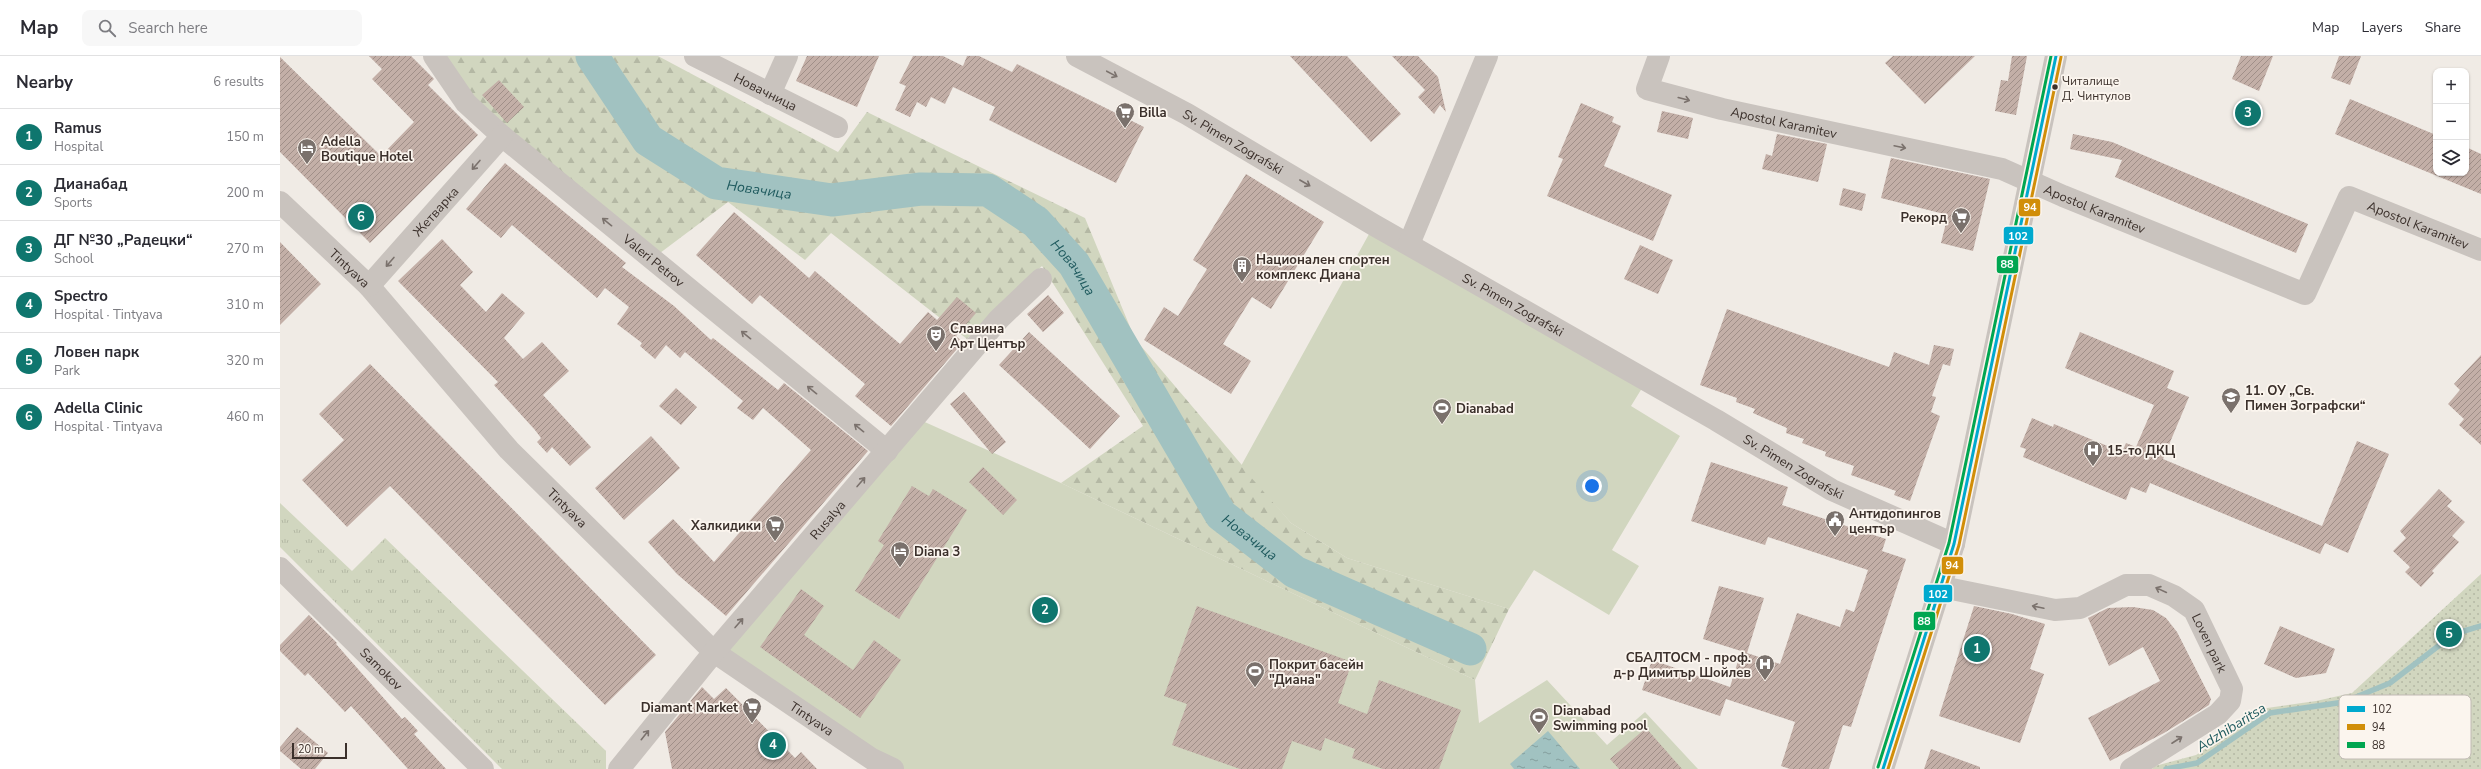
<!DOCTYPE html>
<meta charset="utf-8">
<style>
:root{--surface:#fff;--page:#f7f7f7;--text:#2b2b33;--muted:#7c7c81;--line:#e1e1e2;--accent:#0f766e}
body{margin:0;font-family:"Nunito Sans",sans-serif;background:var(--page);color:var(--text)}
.controls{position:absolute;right:12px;top:12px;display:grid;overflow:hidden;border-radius:8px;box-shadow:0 1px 3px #0004}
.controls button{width:36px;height:36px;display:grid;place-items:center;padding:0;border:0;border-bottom:1px solid var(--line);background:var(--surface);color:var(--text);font:20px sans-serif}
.scale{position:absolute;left:12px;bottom:10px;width:55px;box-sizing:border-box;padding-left:4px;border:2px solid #3b302b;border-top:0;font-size:11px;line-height:14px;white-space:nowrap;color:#3b302b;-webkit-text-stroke:3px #fbf5ee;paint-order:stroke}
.you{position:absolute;left:1312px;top:430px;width:14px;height:14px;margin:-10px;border:3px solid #fff;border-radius:50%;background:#1a73e8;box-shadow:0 0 0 6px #1a73e833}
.badge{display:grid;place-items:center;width:26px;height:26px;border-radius:50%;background:var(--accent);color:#fff;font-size:13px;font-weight:700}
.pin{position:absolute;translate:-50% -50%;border:2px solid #fff;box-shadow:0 1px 4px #0006}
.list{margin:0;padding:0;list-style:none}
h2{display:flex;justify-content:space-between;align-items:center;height:52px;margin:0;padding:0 16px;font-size:17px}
h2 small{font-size:13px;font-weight:400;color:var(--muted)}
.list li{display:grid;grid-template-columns:26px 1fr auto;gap:12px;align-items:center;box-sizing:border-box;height:56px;padding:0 16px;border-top:1px solid var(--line)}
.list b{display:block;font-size:15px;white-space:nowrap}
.list p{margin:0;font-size:13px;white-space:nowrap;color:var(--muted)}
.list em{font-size:13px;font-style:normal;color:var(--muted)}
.icon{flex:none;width:22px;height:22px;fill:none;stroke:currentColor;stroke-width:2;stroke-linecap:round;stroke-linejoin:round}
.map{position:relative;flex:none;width:2201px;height:713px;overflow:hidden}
header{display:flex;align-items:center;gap:24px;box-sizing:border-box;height:56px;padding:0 20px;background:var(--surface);border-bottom:1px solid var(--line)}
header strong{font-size:19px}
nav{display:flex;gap:22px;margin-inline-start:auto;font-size:14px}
.search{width:280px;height:36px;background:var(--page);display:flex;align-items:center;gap:10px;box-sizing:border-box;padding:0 14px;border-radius:8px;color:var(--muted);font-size:15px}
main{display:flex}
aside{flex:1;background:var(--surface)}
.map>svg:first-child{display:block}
.grass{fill:url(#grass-tufts)}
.forest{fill:url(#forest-firs)}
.park{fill:url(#park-dots)}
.garden{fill:#d1d6bf}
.water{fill:url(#water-ripples)}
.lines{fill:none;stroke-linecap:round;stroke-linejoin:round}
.stream{stroke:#a1c2c1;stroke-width:5.5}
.river{stroke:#a1c2c1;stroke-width:33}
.building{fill:url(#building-hatch)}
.minor{stroke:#c9c3be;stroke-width:22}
.bus-1-casing{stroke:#fbf5ee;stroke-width:6}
.bus-2-casing{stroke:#fbf5ee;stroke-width:6}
.bus-3-casing{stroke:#fbf5ee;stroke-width:6}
.bus-1{stroke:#00a9ce;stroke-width:3}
.bus-2{stroke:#d18e09;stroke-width:3}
.bus-3{stroke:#00a651;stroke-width:3}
.oneway{stroke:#7b726d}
.bus-dot{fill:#3b302b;stroke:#fbf5ee;stroke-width:1.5}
.labels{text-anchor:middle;stroke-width:3.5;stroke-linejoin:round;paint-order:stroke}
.bus-label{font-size:12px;fill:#3b302b;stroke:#fbf5ee;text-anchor:start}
.street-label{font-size:13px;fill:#3b302b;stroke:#fbf5ee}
.poi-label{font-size:13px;font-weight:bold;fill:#3b302b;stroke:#fbf5ee;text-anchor:start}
.water-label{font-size:14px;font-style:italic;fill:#1f5a5e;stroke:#fbf5ee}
.key{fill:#fbf5ee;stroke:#c1bab4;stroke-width:1}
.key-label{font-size:11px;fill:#3b302b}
.line-badge{stroke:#fbf5ee;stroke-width:1.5}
.badge-label{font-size:11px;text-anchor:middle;font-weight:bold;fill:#fff}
</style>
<header>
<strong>Map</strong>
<div class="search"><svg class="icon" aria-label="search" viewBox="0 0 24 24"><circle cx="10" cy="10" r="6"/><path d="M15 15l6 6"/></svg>Search here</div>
<nav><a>Map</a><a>Layers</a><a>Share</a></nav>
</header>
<main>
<aside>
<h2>Nearby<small>6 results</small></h2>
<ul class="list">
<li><span class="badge">1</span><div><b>Ramus</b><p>Hospital</p></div><em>150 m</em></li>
<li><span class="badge">2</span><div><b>Дианабад</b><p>Sports</p></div><em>200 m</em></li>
<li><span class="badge">3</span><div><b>ДГ №30 „Радецки“</b><p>School</p></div><em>270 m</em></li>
<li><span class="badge">4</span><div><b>Spectro</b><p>Hospital · Tintyava</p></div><em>310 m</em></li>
<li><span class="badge">5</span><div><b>Ловен парк</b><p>Park</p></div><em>320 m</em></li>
<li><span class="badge">6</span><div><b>Adella Clinic</b><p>Hospital · Tintyava</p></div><em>460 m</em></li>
</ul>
</aside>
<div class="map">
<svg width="2201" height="713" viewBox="0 0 2201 713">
<defs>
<pattern id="grass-tufts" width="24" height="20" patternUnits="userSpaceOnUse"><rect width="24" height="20" fill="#d1d6bf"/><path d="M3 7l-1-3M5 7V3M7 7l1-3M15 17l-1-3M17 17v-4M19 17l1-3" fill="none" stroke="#b4b8a4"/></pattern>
<pattern id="forest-firs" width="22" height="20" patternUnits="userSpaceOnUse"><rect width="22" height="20" fill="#d1d6bf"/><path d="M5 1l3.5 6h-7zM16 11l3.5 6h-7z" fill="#b4b8a4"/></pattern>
<pattern id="park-dots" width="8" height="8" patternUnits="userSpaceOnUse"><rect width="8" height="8" fill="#d1d6bf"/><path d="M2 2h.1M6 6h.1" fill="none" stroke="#b4b8a4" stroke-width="1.8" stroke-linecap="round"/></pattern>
<pattern id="water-ripples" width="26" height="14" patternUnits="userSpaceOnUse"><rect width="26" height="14" fill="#a1c2c1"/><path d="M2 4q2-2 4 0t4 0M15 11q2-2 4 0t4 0" fill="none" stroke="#849e9d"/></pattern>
<pattern id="building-hatch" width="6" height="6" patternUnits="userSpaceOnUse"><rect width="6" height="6" fill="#c3afa7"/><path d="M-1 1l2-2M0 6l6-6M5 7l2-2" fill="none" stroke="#a08f88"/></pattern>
</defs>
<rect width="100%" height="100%" fill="#f0ebe5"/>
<!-- grass -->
<path class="grass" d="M0 447 72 515 105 482 326 695V713H222L0 491Z"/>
<!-- forest -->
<path class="forest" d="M154 0H378L558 96 587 56 805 162 855 283 1011 467 1067 502 1229 553 1195 624 781 427 863 370 762 210 687 283 551 177 525 204 448 146 372 203 222 80Z"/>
<!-- park -->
<path class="park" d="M2201 518V713H1872L1875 710 1916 699 1987 652 2036 645 2072 637Z"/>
<!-- garden -->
<path class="garden" d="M1094 169 1367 324 1351 350 1400 380 1332 494 1359 510 1329 559 1254 514 1229 553 1067 502 1011 467 961 410Z
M638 363 781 427 1195 624 1199 667 1267 624 1327 689 1365 656 1418 713H613L447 597Z"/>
<!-- water -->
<path class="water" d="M1268 675 1300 713H1234L1230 708Z"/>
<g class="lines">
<!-- stream -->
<path class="stream" d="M1886 713 1917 707 1990 657 2064 646 2110 627 2174 578 2201 570"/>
<!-- river -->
<path class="river" id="s1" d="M312 0 368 84 436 127 552 144 641 133 708 134 756 166 794 208 941 459 1015 516 1190 593"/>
</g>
<!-- building -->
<path class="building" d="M89 0H131L154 23 148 29 198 79 90 187 0 96V1L101 100 134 66 92 23 102 13Z
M527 0H599L577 51 516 25Z
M633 0H663L683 10 687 0H699L732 16 737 8 864 71 836 127 709 64 715 51 673 31 665 48 651 41 646 51 637 46 630 61 615 54 626 30 619 27Z
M1010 0H1067L1121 58 1091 86Z
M1112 0H1138L1158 21 1166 56 1160 49 1154 58 1138 41 1145 34Z
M1613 0H1695L1645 48 1605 7Z
M1732 0H1747L1736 59 1715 55 1721 24 1728 25Z
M1961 0H1993L1979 35 1952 23Z
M2059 0H2081L2070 29 2051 22Z
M219 24 244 51 227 67 202 39Z
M2070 43 2156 79V117H2186V91L2201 98V138L2055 78Z
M1301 47 1334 61 1332 66 1341 70 1324 110 1392 139 1373 185 1267 140 1283 103 1278 101Z
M1382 55 1413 62 1408 83 1377 76Z
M1497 78 1547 88 1538 126 1482 113 1486 98 1492 100Z
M1793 78 1832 86 2028 168 2016 197 1835 121 1842 104 1790 93Z
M1611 102 1710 123 1693 195 1661 187 1668 159 1601 142Z
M225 107 346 207 342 211 394 250 431 284 433 282 498 334 504 327 588 395 446 560 397 518 368 486 393 463 434 506 531 394 483 352 473 364 457 352 463 345 405 296 400 302 386 289 375 303 360 290 362 287 337 268 349 251 325 232 317 242 232 169 221 182 186 153Z
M966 118 1044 166 991 253 972 241 943 288 971 305 951 338 864 284 884 251 898 260 927 213 913 204Z
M1563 132 1586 138 1582 155 1559 149Z
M454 156 529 222 535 215 620 288 648 256 657 264 677 241 696 257 676 280 683 286 611 370 575 340 585 328 480 239 472 248 416 199Z
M162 183 193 216 180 229 206 256 222 237 245 257 224 282 243 303 262 286 289 315 263 339 311 391 290 410 272 391 267 397 257 386 261 382 255 374 214 329 218 326 118 225Z
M0 186 41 228 0 269Z
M1360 189 1393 204 1378 238 1344 223Z
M768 239 784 257 763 276 747 258Z
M1447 253 1609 311 1614 296 1649 309 1654 289 1674 293 1670 310 1663 308 1652 340 1656 341 1651 356 1660 360 1630 445 1614 439 1616 435 1571 419 1574 410 1545 400 1546 396 1522 387 1524 383 1506 377 1507 372 1473 357 1475 353 1456 346 1457 342 1420 329Z
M749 276 840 360 810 393 719 309Z
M1800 276 1894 315 1887 332 1909 341 1883 403 2042 470 2077 385 2109 398 2068 497 2045 487 2040 498 1870 427 1866 437 1851 431 1846 444 1743 401 1746 393 1740 391 1752 362 1773 371 1774 368 1842 396 1846 387 1856 391 1874 349 1785 312Z
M2201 299V389L2179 369 2184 363 2168 348 2180 334 2174 328Z
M90 308 376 599 325 649 110 430 67 471 22 424 64 384 39 358Z
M396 332 417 351 401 369 379 350Z
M684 336 726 386 712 398 670 348Z
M371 380 400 412 344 464 315 432Z
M1431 406 1508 431 1502 449 1606 483 1602 495 1626 503 1571 671 1563 669 1549 713H1510L1501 710 1515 666 1446 643 1440 660 1362 634 1372 604 1450 631 1447 641 1461 595 1423 583 1439 530 1484 542 1467 597 1500 608 1517 557 1560 571 1566 553 1574 556 1588 514 1488 481 1485 489 1411 465Z
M703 411 737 444 723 459 689 426Z
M632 430 649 440 653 433 687 454 619 563 575 535 604 489 598 485Z
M2159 433 2172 445 2167 450 2185 466 2172 480 2179 486 2152 515 2154 517 2141 531 2125 516 2130 511 2113 495 2126 482 2120 475Z
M521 533 544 550 524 579 573 614 594 584 621 604 580 662 480 591Z
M917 550 1072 606 1058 647 1087 658 1099 624 1181 654 1159 713H1103L1072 702 1075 693 1045 682 1041 695 1012 685 1002 713H960L892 689 907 648 884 640Z
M1694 550 1732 558 1765 568 1750 613 1764 618 1740 687 1659 660Z
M1853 551 1873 554 1886 562 1897 576 1931 643 1929 649 1884 677 1830 705 1808 662 1880 625 1863 591 1829 610 1808 562 1828 552Z
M29 559 57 587 56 588 122 663 125 661 138 675 134 678 166 713H128L71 650 65 656 28 617 25 620 0 595V589Z
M2000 570 2055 593 2046 617 2016 622 1984 608Z
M422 631 434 643 446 632 515 702 521 696 537 713H392L385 676Z
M17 671 48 697 35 713H21L0 695V691Z
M1366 672 1402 713H1339L1330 703Z
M1651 693 1700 711V713H1644Z"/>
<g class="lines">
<!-- minor -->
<g class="minor">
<path id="s2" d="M154 0 186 47 222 80 607 395"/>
<path id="s3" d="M415 0 557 71"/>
<path id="s4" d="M797 0 907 58 1094 169 1436 364 1552 434 1674 488"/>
<path id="s5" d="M1379 0 1367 33 1442 53 1722 113 1783 140 2025 238 2069 141 2201 194"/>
<path d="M490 38 507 0"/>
<path id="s6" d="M0 146 89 230 229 394 434 596 592 703 613 713"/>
<path d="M1129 188 1207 0"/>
<path id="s7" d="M89 230 222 80"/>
<path id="s8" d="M0 512 203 713"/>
<path id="s9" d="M1662 531 1775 554 1800 552 1846 529H1869L1894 540 1914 554 1952 633 1950 645 1938 658 1851 713"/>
<path id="s10" d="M339 713 434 596 719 263 761 223"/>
<path d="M1603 713 1674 488 1776 0"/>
</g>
<!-- bus-1 casing -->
<g class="bus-1-casing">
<path id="bus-1" d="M1603 713 1674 488 1776 0"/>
</g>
<!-- bus-2 casing -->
<g class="bus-2-casing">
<path id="bus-2" d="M1608 713 1679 489 1781 1"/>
</g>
<!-- bus-3 casing -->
<g class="bus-3-casing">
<path id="bus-3" d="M1598 711 1669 487 1771 0"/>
</g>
<!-- bus-1 -->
<use href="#bus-1" class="bus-1"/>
<!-- bus-2 -->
<use href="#bus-2" class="bus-2"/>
<!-- bus-3 -->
<use href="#bus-3" class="bus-3"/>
</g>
<!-- one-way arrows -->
<defs><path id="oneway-shaft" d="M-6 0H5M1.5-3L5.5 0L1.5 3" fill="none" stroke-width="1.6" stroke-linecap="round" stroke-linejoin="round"/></defs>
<g class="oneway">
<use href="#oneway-shaft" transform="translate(832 18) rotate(28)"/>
<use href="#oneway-shaft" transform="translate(1404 43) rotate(15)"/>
<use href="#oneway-shaft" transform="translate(1620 91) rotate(12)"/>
<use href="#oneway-shaft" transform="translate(196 109) rotate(131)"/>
<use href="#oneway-shaft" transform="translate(1025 127) rotate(30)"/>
<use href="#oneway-shaft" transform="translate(327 166) rotate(-141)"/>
<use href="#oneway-shaft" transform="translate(110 206) rotate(131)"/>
<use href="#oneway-shaft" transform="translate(466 279) rotate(-141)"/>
<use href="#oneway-shaft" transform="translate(532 334) rotate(-141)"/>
<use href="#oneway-shaft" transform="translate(579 372) rotate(-141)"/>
<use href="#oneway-shaft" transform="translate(581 426) rotate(-49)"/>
<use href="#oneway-shaft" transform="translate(1881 534) rotate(-155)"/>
<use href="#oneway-shaft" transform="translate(1758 551) rotate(-168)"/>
<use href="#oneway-shaft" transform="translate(459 567) rotate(-49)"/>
<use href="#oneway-shaft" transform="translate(365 679) rotate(-51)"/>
<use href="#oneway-shaft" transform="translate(1897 684) rotate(-33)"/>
</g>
<!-- icons -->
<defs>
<g id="supermarket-pin" transform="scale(1)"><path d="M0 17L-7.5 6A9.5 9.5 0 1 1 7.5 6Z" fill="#7a716c" stroke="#fbf5ee"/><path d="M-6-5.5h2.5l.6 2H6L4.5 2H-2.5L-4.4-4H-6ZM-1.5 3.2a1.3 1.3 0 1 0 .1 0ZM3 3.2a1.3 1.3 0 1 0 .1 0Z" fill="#fff"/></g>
<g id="hotel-pin" transform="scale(1)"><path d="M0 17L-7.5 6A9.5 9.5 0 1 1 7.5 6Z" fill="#7a716c" stroke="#fbf5ee"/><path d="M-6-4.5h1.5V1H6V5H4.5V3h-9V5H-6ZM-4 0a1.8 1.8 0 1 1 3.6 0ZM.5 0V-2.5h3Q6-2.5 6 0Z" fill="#fff"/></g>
<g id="building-pin" transform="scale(1)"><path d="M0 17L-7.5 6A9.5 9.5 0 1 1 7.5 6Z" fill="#7a716c" stroke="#fbf5ee"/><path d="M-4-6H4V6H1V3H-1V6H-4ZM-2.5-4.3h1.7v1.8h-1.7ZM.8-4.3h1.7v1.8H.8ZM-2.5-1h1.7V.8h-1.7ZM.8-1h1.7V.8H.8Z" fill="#fff"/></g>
<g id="theatre-pin" transform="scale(1)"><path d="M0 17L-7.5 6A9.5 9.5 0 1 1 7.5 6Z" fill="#7a716c" stroke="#fbf5ee"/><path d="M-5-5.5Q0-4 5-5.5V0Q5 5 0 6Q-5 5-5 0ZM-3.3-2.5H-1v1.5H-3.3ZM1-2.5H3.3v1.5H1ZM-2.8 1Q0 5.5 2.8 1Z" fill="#fff"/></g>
<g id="school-pin" transform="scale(1)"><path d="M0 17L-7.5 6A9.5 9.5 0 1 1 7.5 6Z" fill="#7a716c" stroke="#fbf5ee"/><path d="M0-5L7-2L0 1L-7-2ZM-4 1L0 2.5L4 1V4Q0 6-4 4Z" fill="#fff"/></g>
<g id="stadium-pin" transform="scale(1)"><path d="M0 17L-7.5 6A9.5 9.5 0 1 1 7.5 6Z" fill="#7a716c" stroke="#fbf5ee"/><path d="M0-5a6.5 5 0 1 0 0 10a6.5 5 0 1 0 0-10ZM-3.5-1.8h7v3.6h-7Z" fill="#fff"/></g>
<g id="hospital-pin" transform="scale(1)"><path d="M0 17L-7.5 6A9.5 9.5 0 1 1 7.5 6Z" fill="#7a716c" stroke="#fbf5ee"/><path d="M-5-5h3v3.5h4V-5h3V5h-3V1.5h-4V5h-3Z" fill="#fff"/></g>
<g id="civic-pin" transform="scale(1)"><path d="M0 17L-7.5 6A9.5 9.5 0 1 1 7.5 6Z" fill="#7a716c" stroke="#fbf5ee"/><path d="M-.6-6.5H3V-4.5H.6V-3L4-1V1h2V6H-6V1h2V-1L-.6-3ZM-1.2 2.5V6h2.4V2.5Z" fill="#fff"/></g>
</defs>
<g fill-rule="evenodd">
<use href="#supermarket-pin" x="845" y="56"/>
<use href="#hotel-pin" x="27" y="92"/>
<use href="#supermarket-pin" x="1681" y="161"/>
<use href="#building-pin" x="962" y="210"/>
<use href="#theatre-pin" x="656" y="279"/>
<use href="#school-pin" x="1951" y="341"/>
<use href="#stadium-pin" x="1162" y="352"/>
<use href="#hospital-pin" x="1813" y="394"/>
<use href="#civic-pin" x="1555" y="464"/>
<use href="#supermarket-pin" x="495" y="469"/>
<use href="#hotel-pin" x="620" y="495"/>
<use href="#hospital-pin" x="1485" y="608"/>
<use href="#stadium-pin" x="975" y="615"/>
<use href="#supermarket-pin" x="472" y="651"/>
<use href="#stadium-pin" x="1259" y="661"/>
</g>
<!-- markers -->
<circle class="bus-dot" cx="1775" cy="31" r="3.5"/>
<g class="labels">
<!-- bus labels -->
<g class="bus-label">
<text x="1782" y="29">Читалище<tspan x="1782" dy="15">Д. Чинтулов</tspan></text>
</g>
<!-- street labels -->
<g class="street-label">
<text dy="5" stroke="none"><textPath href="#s3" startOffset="79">Новачница</textPath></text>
<text dy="5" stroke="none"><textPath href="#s5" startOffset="176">Apostol Karamitev</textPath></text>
<text dy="5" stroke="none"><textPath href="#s4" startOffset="178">Sv. Pimen Zografski</textPath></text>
<text dy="5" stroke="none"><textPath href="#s5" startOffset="500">Apostol Karamitev</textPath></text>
<text dy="5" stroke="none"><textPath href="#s7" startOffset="100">Жетварка</textPath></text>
<text dy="5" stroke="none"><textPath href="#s5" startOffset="908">Apostol Karamitev</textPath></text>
<text dy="5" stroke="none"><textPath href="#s2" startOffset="302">Valeri Petrov</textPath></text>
<text dy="5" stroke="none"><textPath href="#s6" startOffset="96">Tintyava</textPath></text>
<text dy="5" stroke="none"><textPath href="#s4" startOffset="502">Sv. Pimen Zografski</textPath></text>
<text dy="5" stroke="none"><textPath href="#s4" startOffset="826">Sv. Pimen Zografski</textPath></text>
<text dy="5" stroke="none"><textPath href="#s6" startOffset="420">Tintyava</textPath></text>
<text dy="5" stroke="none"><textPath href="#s10" startOffset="325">Rusalya</textPath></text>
<text dy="5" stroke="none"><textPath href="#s9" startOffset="303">Loven park</textPath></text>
<text dy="5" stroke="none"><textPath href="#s8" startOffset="143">Samokov</textPath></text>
<text dy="5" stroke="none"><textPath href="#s6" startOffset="744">Tintyava</textPath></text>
</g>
<!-- poi labels -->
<g class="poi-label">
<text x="859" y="61">Billa</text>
<text x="41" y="90">Adella<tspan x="41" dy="15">Boutique Hotel</tspan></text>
<text x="1667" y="166" text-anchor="end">Рекорд</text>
<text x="976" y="208">Национален спортен<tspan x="976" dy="15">комплекс Диана</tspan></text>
<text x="670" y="277">Славина<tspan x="670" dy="15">Арт Център</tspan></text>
<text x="1965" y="339">11. ОУ „Св.<tspan x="1965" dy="15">Пимен Зографски“</tspan></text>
<text x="1176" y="357">Dianabad</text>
<text x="1827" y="399">15-то ДКЦ</text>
<text x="1569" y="462">Антидопингов<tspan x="1569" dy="15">център</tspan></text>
<text x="481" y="474" text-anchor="end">Халкидики</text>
<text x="634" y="500">Diana 3</text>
<text x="1471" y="606" text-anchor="end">СБАЛТОСМ - проф.<tspan x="1471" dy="15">д-р Димитър Шойлев</tspan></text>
<text x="989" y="613">Покрит басейн<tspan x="989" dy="15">"Диана"</tspan></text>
<text x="458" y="656" text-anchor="end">Diamant Market</text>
<text x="1273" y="659">Dianabad<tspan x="1273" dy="15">Swimming pool</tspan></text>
</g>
<!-- water labels -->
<g class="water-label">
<text dy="5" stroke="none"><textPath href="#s1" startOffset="225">Новачица</textPath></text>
<text dy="5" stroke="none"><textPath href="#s1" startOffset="572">Новачица</textPath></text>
<text dy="5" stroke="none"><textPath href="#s1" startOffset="897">Новачица</textPath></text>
<text transform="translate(1951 671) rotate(-32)" y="5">Adzhibaritsa</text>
</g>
</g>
<!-- legend -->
<rect x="2059" y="639" width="132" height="64" rx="6" class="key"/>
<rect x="2067" y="650" width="18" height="6" fill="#00a9ce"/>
<rect x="2067" y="668" width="18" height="6" fill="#d18e09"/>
<rect x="2067" y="686" width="18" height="6" fill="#00a651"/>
<g class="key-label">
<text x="2092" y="657">102</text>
<text x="2092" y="675">94</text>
<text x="2092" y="693">88</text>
</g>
<g class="line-badge">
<rect x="1738" y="142" width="23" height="19" rx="4" fill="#d18e09"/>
<rect x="1723" y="170" width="31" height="19" rx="4" fill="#00a9ce"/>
<rect x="1716" y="199" width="23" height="19" rx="4" fill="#00a651"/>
<rect x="1661" y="500" width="23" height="19" rx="4" fill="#d18e09"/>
<rect x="1643" y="528" width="30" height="19" rx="4" fill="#00a9ce"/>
<rect x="1633" y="555" width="23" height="20" rx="4" fill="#00a651"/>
</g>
<g class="badge-label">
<text x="1750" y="155">94</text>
<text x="1738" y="184">102</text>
<text x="1727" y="212">88</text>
<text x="1672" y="513">94</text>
<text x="1658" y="542">102</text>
<text x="1644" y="569">88</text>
</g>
</svg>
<div class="controls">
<button>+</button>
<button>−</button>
<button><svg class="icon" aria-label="layers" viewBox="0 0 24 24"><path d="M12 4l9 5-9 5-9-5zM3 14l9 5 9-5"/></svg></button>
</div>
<div class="scale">20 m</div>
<div class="you"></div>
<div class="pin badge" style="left:1697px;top:593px">1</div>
<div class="pin badge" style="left:765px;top:554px">2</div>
<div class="pin badge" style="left:1968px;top:57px">3</div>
<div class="pin badge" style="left:493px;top:689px">4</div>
<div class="pin badge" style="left:2169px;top:578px">5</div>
<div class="pin badge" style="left:81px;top:161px">6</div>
</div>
</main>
